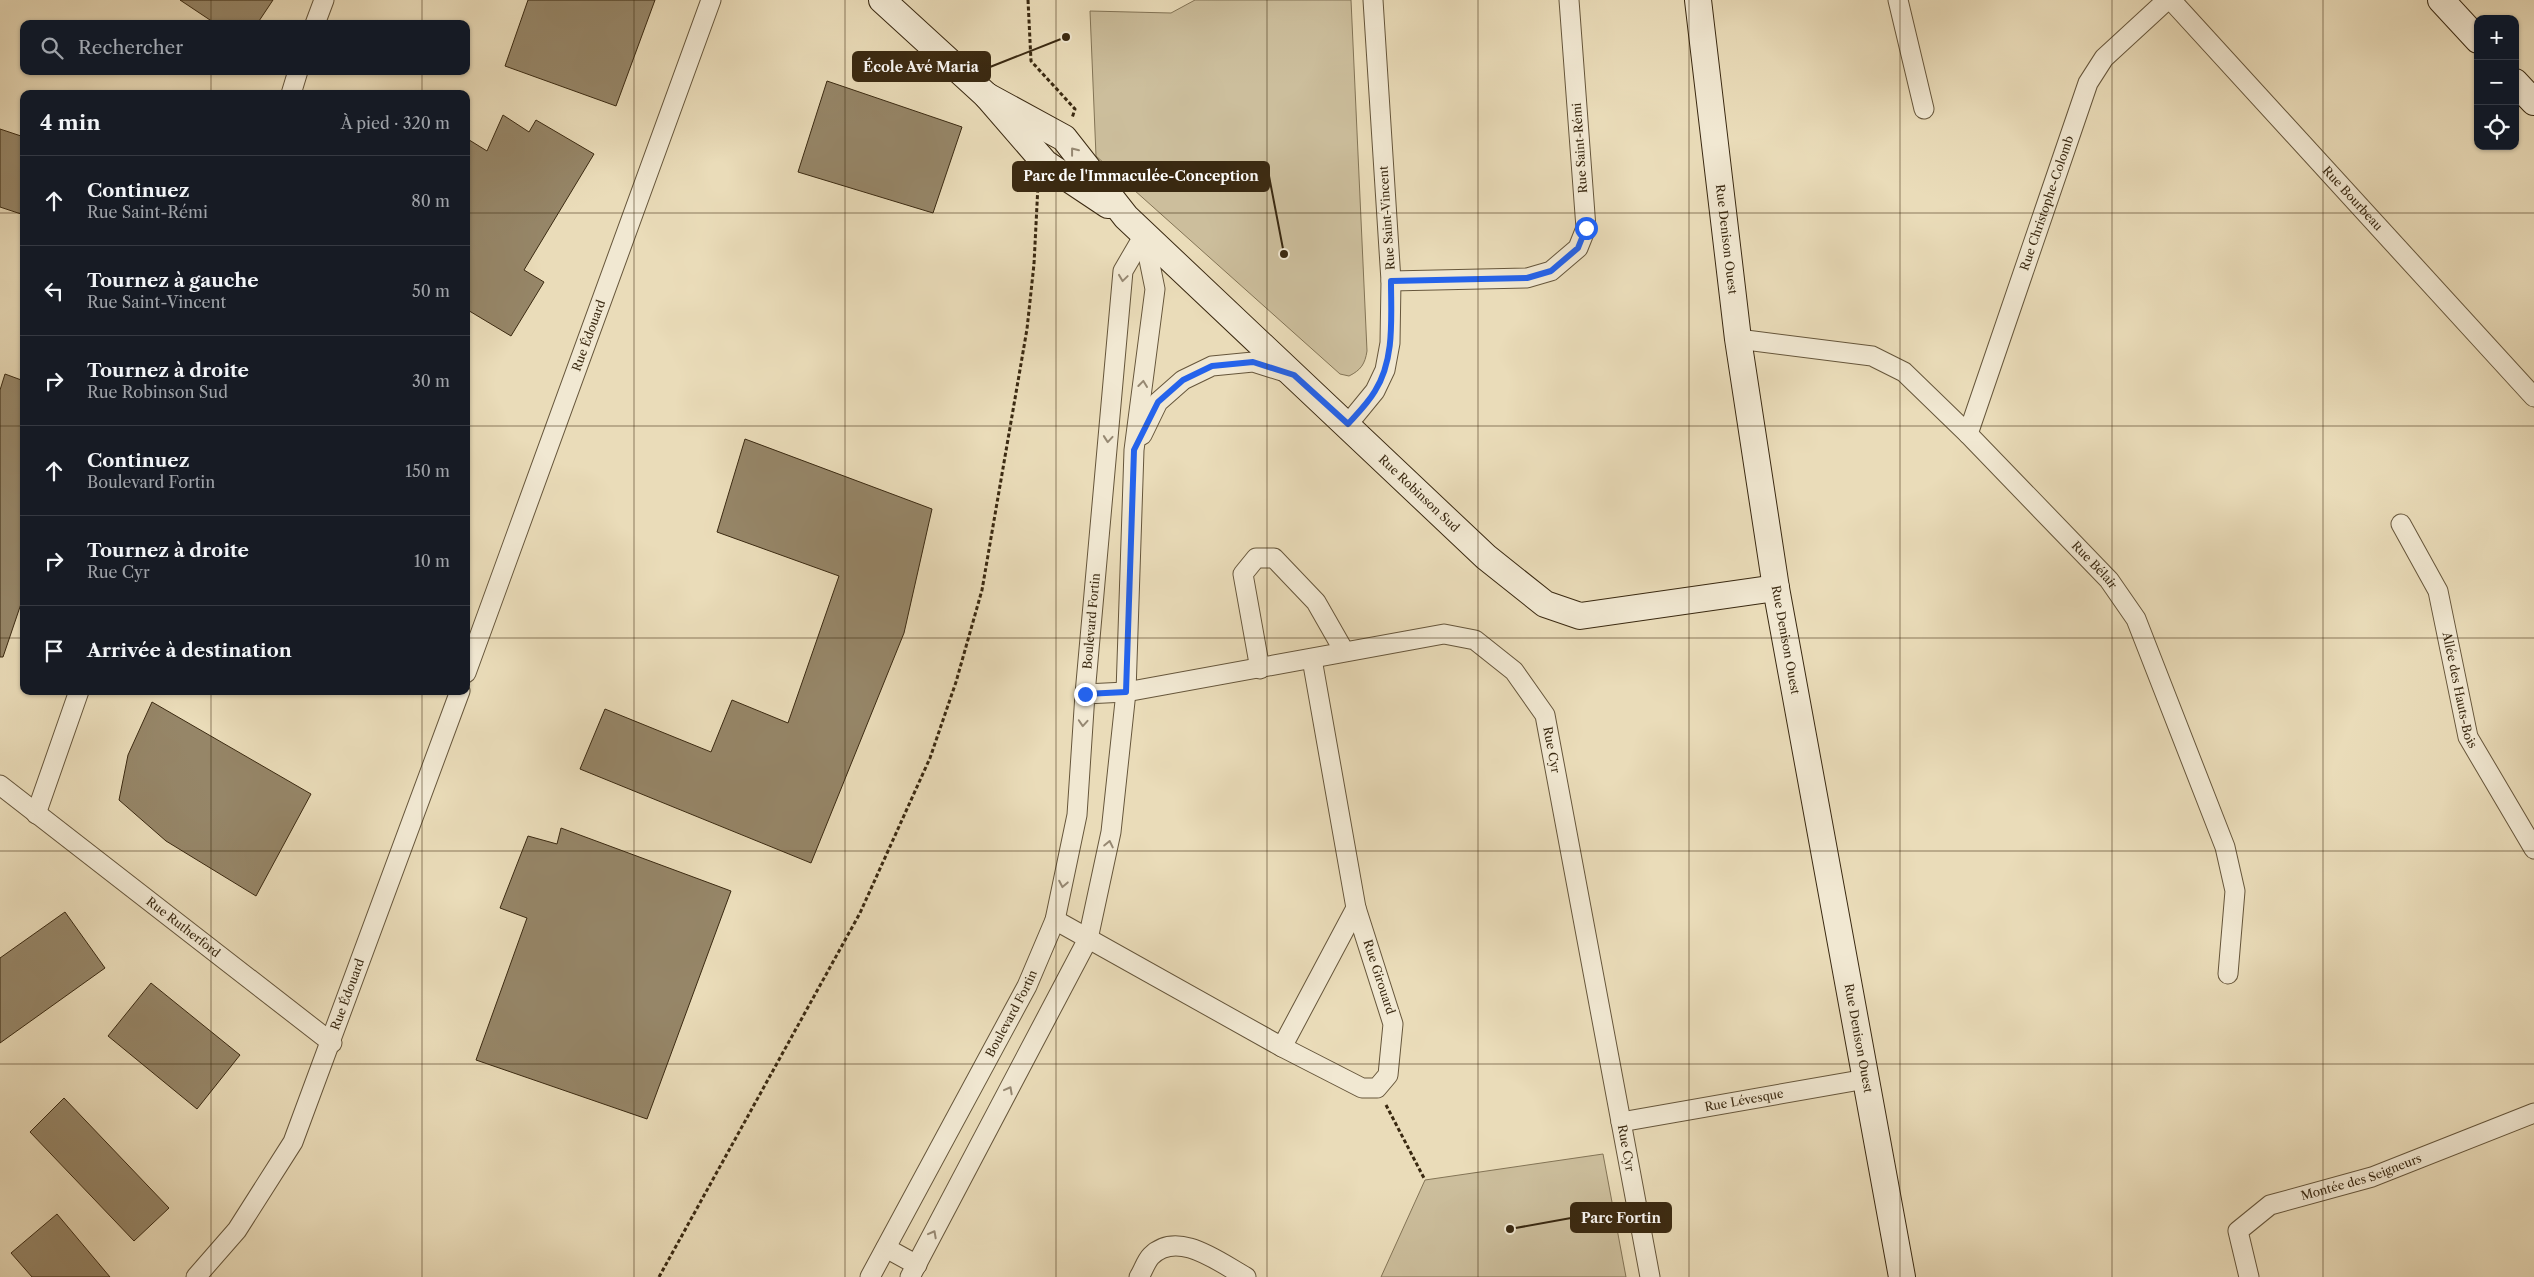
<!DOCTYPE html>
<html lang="fr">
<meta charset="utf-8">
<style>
:root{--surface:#171b24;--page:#242831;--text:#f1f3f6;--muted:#9ea1a6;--line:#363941}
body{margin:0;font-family:"Libre Caslon Text",serif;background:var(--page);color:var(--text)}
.controls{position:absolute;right:15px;top:15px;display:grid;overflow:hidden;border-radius:10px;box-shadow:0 1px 4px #0004}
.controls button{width:45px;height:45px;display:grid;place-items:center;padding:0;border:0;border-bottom:1px solid var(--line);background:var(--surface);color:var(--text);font:25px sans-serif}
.stop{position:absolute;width:15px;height:15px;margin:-11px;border:4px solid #2563eb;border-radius:50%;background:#fff}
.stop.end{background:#2563eb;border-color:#fff;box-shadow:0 1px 5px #0008}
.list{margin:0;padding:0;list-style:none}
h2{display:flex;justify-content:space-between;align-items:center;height:65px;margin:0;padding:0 20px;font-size:21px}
h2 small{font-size:16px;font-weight:400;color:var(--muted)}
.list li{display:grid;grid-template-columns:32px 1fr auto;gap:15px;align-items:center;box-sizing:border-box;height:90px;padding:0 20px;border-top:1px solid var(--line)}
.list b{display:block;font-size:19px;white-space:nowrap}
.list p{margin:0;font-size:16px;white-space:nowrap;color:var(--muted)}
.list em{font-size:16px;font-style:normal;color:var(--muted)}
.icon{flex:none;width:28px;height:28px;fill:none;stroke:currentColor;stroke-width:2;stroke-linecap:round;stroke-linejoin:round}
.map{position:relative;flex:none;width:2534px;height:1277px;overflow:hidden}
.search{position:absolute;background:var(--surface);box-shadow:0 1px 4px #0004;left:20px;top:20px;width:450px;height:55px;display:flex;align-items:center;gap:12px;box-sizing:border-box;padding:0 18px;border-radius:10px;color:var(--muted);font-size:19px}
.panel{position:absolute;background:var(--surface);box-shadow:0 1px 4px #0004;left:20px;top:90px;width:450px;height:605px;border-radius:10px}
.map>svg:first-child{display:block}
.green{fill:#ccbe9c;stroke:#837456}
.building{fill:#968668;stroke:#3a2911}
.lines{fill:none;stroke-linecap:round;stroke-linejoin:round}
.street-casing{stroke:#66563b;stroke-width:21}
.secondary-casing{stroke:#3a2911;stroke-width:28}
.path{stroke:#3a2911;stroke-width:3;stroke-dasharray:4 2.5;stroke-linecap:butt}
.street{stroke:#f1e8d2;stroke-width:19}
.secondary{stroke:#f1e8d2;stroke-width:26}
.oneway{stroke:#968872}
.route{stroke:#2563eb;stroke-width:6}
.grid{fill:none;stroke:#3a2911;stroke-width:1;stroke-opacity:0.55}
.labels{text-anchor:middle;stroke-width:5;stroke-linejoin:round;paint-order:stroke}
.street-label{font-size:12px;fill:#3a2911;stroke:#f1e8d2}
.leader{fill:none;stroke:#3a2911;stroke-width:2}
.callout-dot{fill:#3a2911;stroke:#f1e8d2;stroke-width:2}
.callout{fill:#3a2911;stroke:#3a2911;stroke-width:2}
.callout-label{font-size:14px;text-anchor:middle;font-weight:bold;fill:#fff}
</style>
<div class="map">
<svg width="2534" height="1277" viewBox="0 0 2534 1277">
<rect width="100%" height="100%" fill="#eadcb9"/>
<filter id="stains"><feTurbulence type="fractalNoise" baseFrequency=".004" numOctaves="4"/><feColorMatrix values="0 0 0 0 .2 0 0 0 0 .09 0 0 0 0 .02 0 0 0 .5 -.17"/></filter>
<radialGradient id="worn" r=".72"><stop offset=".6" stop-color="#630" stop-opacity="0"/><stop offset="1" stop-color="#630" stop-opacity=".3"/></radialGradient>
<!-- green -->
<path class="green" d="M1195 0H1351L1367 351C1365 364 1361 370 1349 376L1340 374 1096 156 1090 11 1171 13Z
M1603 1154 1626 1277H1381L1425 1180Z"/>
<!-- building -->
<path class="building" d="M180 0H273L257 24H216Z
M528 0H655L616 106 505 66Z
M827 81 962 127 933 213 798 172Z
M503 115 529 132 536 120 594 154 524 270 544 282 511 336 466 309V138L487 151Z
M0 129 24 137V215L0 207Z
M5 374 24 381V595L3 657H0V390Z
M745 439 932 509 904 633 811 863 580 769 605 709 711 752 732 700 788 723 839 576 717 532Z
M152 702 311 794 256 896 166 841 119 800 128 755Z
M561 828 731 891 647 1119 476 1060 527 918 500 908 528 836 557 844Z
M65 912 105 968 0 1043V958Z
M151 983 240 1055 197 1109 108 1036Z
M64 1098 169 1208 134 1241 30 1132Z
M57 1214 110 1277H32L11 1253Z"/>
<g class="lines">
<!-- street casing -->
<g class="street-casing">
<g id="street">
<path d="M1898 0 1924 109"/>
<path id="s1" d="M2171 0 2534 397"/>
<path d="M315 24 324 0"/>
<path d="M291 94 298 71"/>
<path d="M1391 281 1527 278 1551 271 1578 248 1586 228 1569 0"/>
<path id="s2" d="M1738 339 1872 356 1904 372 1968 434 2109 580 2136 619 2225 847 2235 891 2228 974"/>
<path d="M1348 424 1375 391 1385 370 1390 343 1391 281 1373 0"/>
<path id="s3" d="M1968 434 2088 83 2104 58 2167 0"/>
<path d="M1142 435 1158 402 1183 380 1212 366 1253 362 1288 373"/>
<path id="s4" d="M2401 524 2438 591 2468 737 2534 849"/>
<path d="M1260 669 1243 574 1256 558H1274L1316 602 1344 651"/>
<path id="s5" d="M466 673 711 0"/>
<path id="s6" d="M1085 694 1126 692 1444 634 1475 640 1514 671 1545 715 1650 1277"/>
<path id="s7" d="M0 785 332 1043"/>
<path d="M36 814 79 691"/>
<path d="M1055 920 1282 1047 1356 908 1312 659"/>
<path d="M1282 1047 1362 1088H1377L1388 1075 1393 1024 1356 908"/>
<path id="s8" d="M1621 1122 1866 1079"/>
<path d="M886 1248 917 1265"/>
<path id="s9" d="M196 1277 237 1230 293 1142 460 691"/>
<path id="s10" d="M870 1277 1027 986 1055 920 1077 815 1085 694 1123 271 1144 235"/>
<path d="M910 1277 1088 939 1111 832 1126 692 1134 450 1155 289 1144 235"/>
<path d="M1139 1277C1143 1271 1146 1261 1151 1256 1178 1229 1220 1263 1246 1277"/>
<path id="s11" d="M2249 1277 2238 1231 2270 1205 2372 1177 2534 1113"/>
</g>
</g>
<!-- secondary casing -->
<g class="secondary-casing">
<g id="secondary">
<path d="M882 0 987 96 1045 163 1108 205"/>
<path id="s12" d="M1698 0 1738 339 1776 588 1902 1277"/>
<path d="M2441 0 2478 40"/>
<path d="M2515 82 2534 102"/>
<path id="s13" d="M987 96 1064 138 1126 217 1486 557 1545 604 1580 616 1776 588"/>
</g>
</g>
<!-- path -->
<path class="path" d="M1028 0 1031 61 1075 109 1072 118
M1386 1105 1425 1180
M659 1277 860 913 930 758 956 682 982 590 1027 329 1034 264 1038 185"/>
<!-- street -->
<use href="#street" class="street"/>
<!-- secondary -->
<use href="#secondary" class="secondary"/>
</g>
<!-- one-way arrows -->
<defs><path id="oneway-chevron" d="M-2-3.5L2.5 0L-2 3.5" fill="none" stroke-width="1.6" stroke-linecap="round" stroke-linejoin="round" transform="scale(1.25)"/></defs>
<g class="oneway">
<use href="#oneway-chevron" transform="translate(1074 151) rotate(-128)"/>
<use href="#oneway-chevron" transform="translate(1123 278) rotate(98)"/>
<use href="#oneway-chevron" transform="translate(1143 384) rotate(-83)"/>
<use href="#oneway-chevron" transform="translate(1108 439) rotate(95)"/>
<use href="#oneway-chevron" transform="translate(1083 723) rotate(94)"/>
<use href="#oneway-chevron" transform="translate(1109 844) rotate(-78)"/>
<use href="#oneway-chevron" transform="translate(1063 884) rotate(101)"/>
<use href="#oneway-chevron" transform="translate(1009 1090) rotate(-62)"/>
<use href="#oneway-chevron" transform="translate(933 1234) rotate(-62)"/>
</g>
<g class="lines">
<!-- route -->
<path class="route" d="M1085 694 1126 692 1134 450 1158 402 1183 380 1212 366 1253 362 1294 375 1348 424C1357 414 1368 403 1375 391 1395 359 1391 318 1391 281L1527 278 1551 271 1578 248 1586 228"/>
</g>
<!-- grid -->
<path class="grid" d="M211 0V24M422 0V24M634 0V1277M845 0V1277M1056 0V1277M1267 0V1277M1478 0V1277M1689 0V1277M1900 0V1277M2112 0V1277M2323 0V1277M211 71V94M422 71V94M0 213H24M466 213H2534M0 426H24M466 426H2534M0 638H24M466 638H2534M211 691V1277M422 691V1277M0 851H2534M0 1064H2534"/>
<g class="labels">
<!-- street labels -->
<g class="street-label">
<text transform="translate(1580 148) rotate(-94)" y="4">Rue Saint-Rémi</text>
<text dy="4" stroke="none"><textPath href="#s1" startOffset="269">Rue Bourbeau</textPath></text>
<text dy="4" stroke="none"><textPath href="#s3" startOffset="244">Rue Christophe-Colomb</textPath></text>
<text transform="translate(1387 218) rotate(-94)" y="4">Rue Saint-Vincent</text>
<text dy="4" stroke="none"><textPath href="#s12" startOffset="241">Rue Denison Ouest</textPath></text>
<text dy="4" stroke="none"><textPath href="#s5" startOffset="359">Rue Édouard</textPath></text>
<text dy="4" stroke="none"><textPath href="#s13" startOffset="591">Rue Robinson Sud</textPath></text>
<text dy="4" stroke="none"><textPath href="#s2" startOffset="442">Rue Bélair</textPath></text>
<text dy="4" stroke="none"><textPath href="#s10" startOffset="704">Boulevard Fortin</textPath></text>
<text dy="4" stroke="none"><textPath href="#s12" startOffset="646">Rue Denison Ouest</textPath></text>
<text dy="4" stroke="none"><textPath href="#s4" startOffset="178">Allée des Hauts-Bois</textPath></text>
<text dy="4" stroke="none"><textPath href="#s6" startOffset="535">Rue Cyr</textPath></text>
<text dy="4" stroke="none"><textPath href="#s7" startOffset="232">Rue Rutherford</textPath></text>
<text transform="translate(1379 977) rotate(72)" y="4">Rue Girouard</text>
<text dy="4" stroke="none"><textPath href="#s9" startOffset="324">Rue Édouard</textPath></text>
<text dy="4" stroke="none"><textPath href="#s10" startOffset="299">Boulevard Fortin</textPath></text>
<text dy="4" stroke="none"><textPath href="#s12" startOffset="1051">Rue Denison Ouest</textPath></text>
<text dy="4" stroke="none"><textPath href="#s8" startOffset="125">Rue Lévesque</textPath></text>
<text dy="4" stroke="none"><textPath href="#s6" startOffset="940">Rue Cyr</textPath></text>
<text dy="4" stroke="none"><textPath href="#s11" startOffset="184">Montée des Seigneurs</textPath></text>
</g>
</g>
<!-- callouts -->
<path class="leader" d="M1066 37L990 67M1284 254L1269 176M1510 1229L1571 1218"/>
<g class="callout-dot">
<circle cx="1066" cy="37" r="5"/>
<circle cx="1284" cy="254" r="5"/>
<circle cx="1510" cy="1229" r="5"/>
</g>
<g class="callout">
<rect x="853" y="52" width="137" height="29" rx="5"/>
<rect x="1013" y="162" width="256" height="29" rx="5"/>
<rect x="1571" y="1203" width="100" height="29" rx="5"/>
</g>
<g class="callout-label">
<text x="921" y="72">École Avé Maria</text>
<text x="1141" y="181">Parc de l'Immaculée-Conception</text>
<text x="1621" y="1223">Parc Fortin</text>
</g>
<rect width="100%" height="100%" filter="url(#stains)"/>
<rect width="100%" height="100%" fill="url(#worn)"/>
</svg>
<div class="controls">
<button>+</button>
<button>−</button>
<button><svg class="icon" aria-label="locate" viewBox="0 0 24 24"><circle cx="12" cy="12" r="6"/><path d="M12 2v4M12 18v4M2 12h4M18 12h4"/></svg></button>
</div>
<div class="stop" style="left:1586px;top:228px"></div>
<div class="stop end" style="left:1085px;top:694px"></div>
<div class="search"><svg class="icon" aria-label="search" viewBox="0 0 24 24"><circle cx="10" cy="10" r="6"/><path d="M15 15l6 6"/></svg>Rechercher</div>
<section class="panel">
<h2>4 min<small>À pied · 320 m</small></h2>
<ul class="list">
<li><svg class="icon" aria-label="ahead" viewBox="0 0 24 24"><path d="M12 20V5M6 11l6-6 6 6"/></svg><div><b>Continuez</b><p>Rue Saint-Rémi</p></div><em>80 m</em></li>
<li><svg class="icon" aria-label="left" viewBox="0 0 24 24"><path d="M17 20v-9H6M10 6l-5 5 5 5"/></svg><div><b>Tournez à gauche</b><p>Rue Saint-Vincent</p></div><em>50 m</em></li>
<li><svg class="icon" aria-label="right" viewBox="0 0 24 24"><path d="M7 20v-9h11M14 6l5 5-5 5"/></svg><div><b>Tournez à droite</b><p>Rue Robinson Sud</p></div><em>30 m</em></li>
<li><svg class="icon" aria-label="ahead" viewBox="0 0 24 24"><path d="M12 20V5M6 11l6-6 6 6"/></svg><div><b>Continuez</b><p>Boulevard Fortin</p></div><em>150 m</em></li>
<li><svg class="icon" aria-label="right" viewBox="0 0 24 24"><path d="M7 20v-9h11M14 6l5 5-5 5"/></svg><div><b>Tournez à droite</b><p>Rue Cyr</p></div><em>10 m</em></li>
<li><svg class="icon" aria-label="arrive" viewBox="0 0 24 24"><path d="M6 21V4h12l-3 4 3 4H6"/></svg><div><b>Arrivée à destination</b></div></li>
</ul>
</section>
</div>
